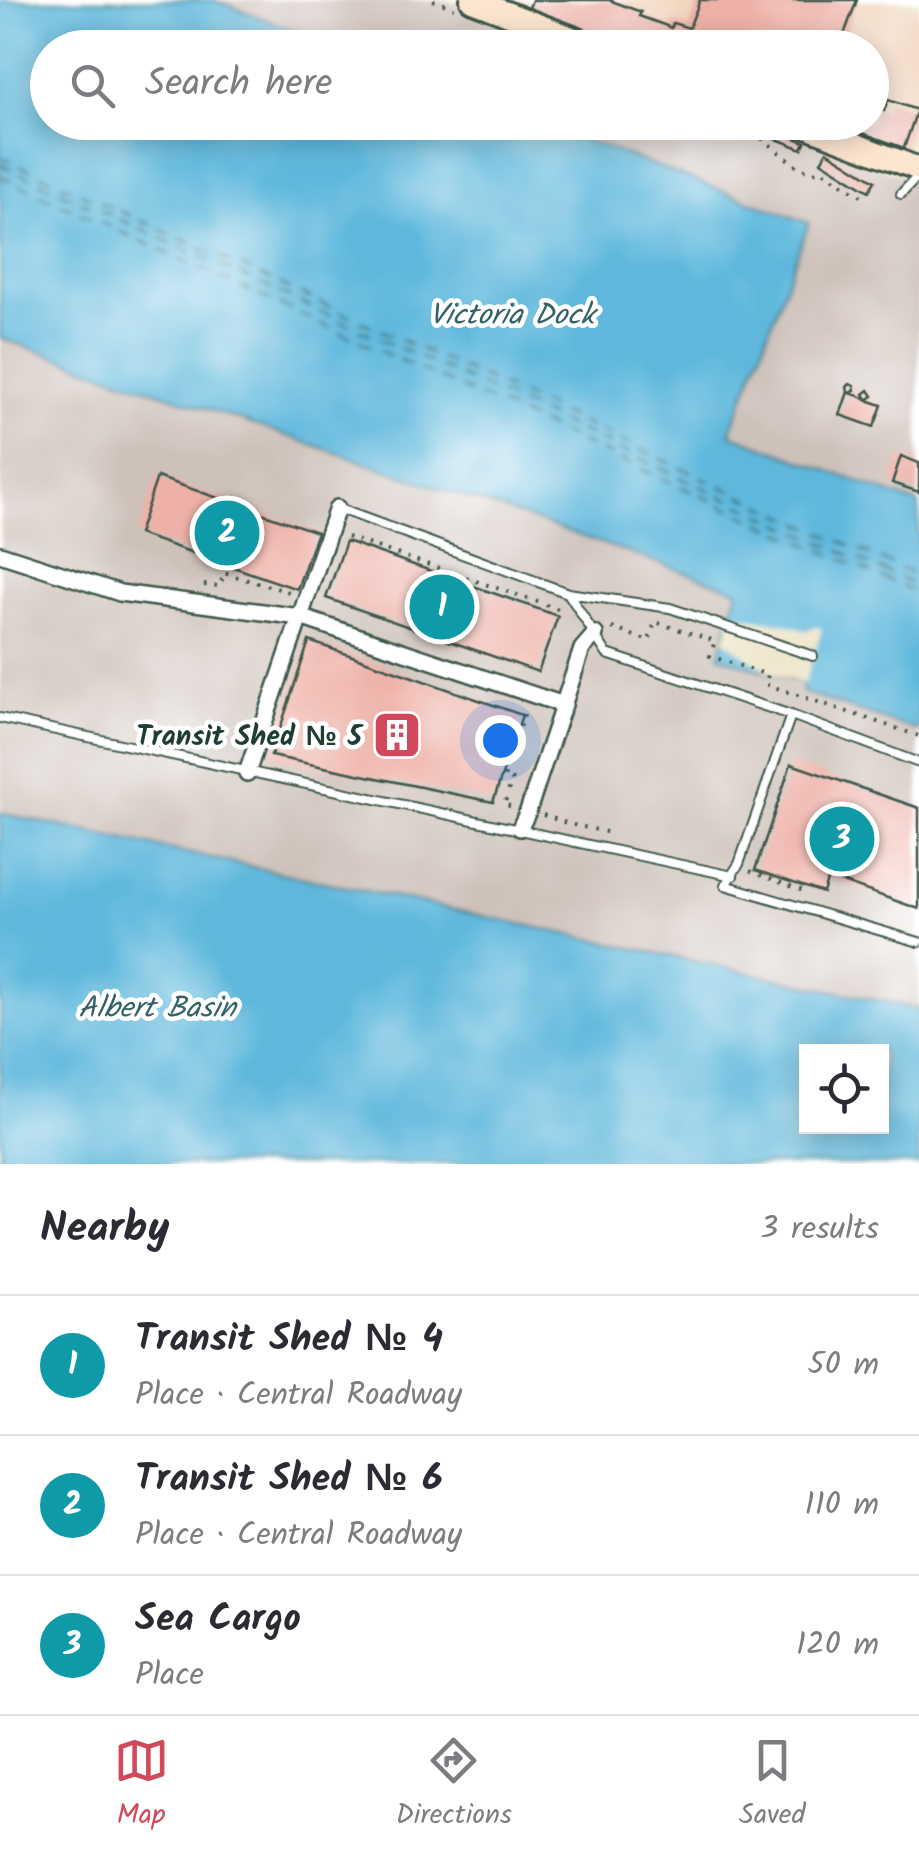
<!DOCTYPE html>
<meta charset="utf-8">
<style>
:root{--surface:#fff;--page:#f2f2f3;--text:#2b2b33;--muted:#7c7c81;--line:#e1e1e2;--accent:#d1495b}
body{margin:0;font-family:Kalam,sans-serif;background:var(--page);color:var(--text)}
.controls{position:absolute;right:30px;bottom:30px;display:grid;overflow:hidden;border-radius:0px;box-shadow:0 5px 25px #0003}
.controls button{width:90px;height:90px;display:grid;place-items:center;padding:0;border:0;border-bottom:2px solid var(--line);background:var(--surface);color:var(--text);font:50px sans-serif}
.you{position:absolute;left:500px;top:740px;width:35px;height:35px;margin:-25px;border:8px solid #fff;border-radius:50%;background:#1a73e8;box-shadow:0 0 0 15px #1a73e833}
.badge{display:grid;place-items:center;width:65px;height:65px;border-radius:50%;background:var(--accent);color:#fff;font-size:32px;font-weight:700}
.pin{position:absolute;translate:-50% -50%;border:5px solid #fff;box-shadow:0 2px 10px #0006}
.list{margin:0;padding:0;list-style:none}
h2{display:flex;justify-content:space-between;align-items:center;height:130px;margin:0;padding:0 40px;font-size:42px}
h2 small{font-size:32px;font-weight:400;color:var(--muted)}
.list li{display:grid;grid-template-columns:65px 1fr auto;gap:30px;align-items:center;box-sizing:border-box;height:140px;padding:0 40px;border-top:2px solid var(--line)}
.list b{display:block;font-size:38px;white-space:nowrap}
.list p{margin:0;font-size:32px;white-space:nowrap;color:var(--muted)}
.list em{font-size:32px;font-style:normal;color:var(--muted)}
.icon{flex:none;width:55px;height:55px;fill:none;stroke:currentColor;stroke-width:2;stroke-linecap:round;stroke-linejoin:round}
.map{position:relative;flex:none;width:919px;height:1164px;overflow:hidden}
.search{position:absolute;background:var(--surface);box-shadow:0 5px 25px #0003;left:30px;right:30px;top:30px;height:110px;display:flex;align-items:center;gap:25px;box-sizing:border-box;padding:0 35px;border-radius:55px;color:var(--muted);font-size:38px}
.sheet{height:550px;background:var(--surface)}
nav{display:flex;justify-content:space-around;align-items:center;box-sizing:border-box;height:140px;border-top:2px solid var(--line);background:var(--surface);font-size:28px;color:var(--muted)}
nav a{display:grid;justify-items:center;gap:5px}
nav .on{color:var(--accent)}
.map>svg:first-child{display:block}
.built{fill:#f1d5bd}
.industrial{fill:#cec1ba;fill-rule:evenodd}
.water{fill:#5fb8dc;stroke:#3f7a88;stroke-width:2.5;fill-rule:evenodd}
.pier{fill:#ebe2c2}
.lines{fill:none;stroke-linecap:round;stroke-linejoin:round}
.ferry{stroke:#326266;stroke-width:2.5;stroke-dasharray:12 10;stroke-linecap:butt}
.building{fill:#eeb1a7}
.lane-casing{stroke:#3e5649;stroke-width:12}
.street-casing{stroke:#3e5649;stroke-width:20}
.secondary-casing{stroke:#3e5649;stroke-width:28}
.path{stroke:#3e5649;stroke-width:4;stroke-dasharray:2.5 8;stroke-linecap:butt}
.lane{stroke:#fff;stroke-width:8}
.street{stroke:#fff;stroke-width:15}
.secondary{stroke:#fbe5cf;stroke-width:22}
.labels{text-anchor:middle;stroke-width:9;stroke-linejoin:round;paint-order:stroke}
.poi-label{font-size:28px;font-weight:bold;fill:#1f3d34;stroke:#fff;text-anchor:end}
.water-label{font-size:30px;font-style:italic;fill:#326266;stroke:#fff}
</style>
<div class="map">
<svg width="919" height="1164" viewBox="0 0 919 1164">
<rect width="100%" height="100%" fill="#fff"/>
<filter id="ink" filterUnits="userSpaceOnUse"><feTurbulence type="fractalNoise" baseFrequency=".01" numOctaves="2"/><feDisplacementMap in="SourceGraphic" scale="20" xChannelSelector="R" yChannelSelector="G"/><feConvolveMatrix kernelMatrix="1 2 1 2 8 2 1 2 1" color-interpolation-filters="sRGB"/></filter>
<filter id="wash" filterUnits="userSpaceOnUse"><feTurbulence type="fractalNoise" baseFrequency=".0048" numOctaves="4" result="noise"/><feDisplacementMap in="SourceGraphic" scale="40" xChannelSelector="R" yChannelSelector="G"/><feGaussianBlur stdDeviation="2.25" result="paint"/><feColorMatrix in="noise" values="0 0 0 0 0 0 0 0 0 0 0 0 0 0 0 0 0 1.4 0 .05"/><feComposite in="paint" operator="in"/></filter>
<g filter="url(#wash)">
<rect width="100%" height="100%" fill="#ebe2c2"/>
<!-- built -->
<path class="built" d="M510 0H898L919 8V106L904 148 836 123 872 122V48L636 47Z"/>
<!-- industrial -->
<path class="industrial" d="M0 0H443L567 47 48 48V122L763 123 919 183V1164H0ZM806 1052H882V1126H806Z"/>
<!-- water -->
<path class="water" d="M0 0H214L340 47 48 48V122L540 123 809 223 730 434 919 504V731L801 692 803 684 719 656 738 590 0 338Z
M0 813 919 1009V1164H0ZM806 1052H882V1126H806Z"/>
<!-- pier -->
<path class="pier" d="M733 614 786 624 806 631 814 627 822 629 804 684 770 673 724 640Z"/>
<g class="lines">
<!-- ferry -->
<path class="ferry" d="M0 156 919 577
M0 164 919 587
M0 176 459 387 919 594"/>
</g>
<g id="blocks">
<!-- building -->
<path class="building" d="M532 0H609L641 12 639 16 664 25 671 28 673 23 689 28 700 0H857L839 48H636L529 8Z
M888 100 917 110 904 148 857 131 860 122H872L873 107 884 111Z
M777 131 805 142 802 149 774 138Z
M827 151 875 181 869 191 821 161Z
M850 384 854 386 855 390 850 393 867 399 864 394 869 390 873 396 867 400 882 405 874 427 840 415 848 392 847 387Z
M901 456 919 463V492L892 483Z
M157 477 317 532 297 589 138 534Z
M346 541 558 616 538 672 326 598Z
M309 641 522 715 493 802 271 756Z
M791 764 919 808V909L828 877 823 893 755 870Z"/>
</g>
</g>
<g filter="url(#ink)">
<use href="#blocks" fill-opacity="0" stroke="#3e5649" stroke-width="2.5"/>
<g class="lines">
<!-- lane casing -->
<g class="lane-casing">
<path id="lane" d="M901 194 919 175
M337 508 568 593 607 654 791 715 919 763
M568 593 670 608 813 656
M791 715 739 864 725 885 919 942
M0 718 733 876"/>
</g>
<!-- street casing -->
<g class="street-casing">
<path id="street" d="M0 554 120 593 300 617 564 705
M247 773 337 508
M520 828 528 811 582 649 595 634"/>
</g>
<!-- secondary casing -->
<g class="secondary-casing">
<path id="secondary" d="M472 0 598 48
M796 122 919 169"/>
</g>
<!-- path -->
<path class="path" d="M433 0 454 8
M735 122 750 129 798 167 812 172 823 171 863 197
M347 537 561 610
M204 585 220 586 224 573 293 593
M612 628 649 641 655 622 715 641 710 656 768 675 765 684 919 736
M510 806 504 805 512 780 504 778 525 712
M543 815 569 824 611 833
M750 871 806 892"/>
<!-- lane -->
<use href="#lane" class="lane"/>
<!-- street -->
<use href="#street" class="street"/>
<!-- secondary -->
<use href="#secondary" class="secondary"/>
</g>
</g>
<!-- icons -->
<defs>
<g id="building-square" transform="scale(2.5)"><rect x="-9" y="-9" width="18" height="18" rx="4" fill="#d1495b" stroke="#fff"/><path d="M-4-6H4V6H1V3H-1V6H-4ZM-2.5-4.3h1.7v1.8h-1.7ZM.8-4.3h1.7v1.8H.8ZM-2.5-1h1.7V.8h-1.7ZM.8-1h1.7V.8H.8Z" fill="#fff"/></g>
</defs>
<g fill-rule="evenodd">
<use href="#building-square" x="397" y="735"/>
</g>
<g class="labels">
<!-- poi labels -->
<g class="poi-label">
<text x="362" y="745">Transit Shed № 5</text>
</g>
<!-- water labels -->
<g class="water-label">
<text x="512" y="324">Victoria Dock</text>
<text x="157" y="1017">Albert Basin</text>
</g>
</g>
</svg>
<div class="controls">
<button><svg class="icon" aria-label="locate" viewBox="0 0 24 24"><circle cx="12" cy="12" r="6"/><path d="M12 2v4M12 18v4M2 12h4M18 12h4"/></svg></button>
</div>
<div class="you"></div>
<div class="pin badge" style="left:442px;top:607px;background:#0f9aa8">1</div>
<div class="pin badge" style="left:227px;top:533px;background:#0f9aa8">2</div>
<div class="pin badge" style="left:842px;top:839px;background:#0f9aa8">3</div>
<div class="search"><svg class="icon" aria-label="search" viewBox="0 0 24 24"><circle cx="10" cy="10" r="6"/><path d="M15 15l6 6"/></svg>Search here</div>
</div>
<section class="sheet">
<h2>Nearby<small>3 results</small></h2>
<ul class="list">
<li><span class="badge" style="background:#0f9aa8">1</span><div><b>Transit Shed № 4</b><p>Place · Central Roadway</p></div><em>50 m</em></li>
<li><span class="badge" style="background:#0f9aa8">2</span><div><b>Transit Shed № 6</b><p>Place · Central Roadway</p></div><em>110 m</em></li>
<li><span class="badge" style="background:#0f9aa8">3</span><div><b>Sea Cargo</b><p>Place</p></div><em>120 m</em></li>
</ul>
</section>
<nav>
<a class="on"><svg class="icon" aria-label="map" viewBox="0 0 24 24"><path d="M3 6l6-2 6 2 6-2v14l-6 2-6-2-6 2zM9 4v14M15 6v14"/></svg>Map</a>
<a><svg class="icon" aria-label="directions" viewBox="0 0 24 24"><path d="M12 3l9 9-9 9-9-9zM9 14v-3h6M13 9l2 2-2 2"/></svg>Directions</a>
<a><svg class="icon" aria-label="saved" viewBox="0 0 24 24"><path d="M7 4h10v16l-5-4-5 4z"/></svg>Saved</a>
</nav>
